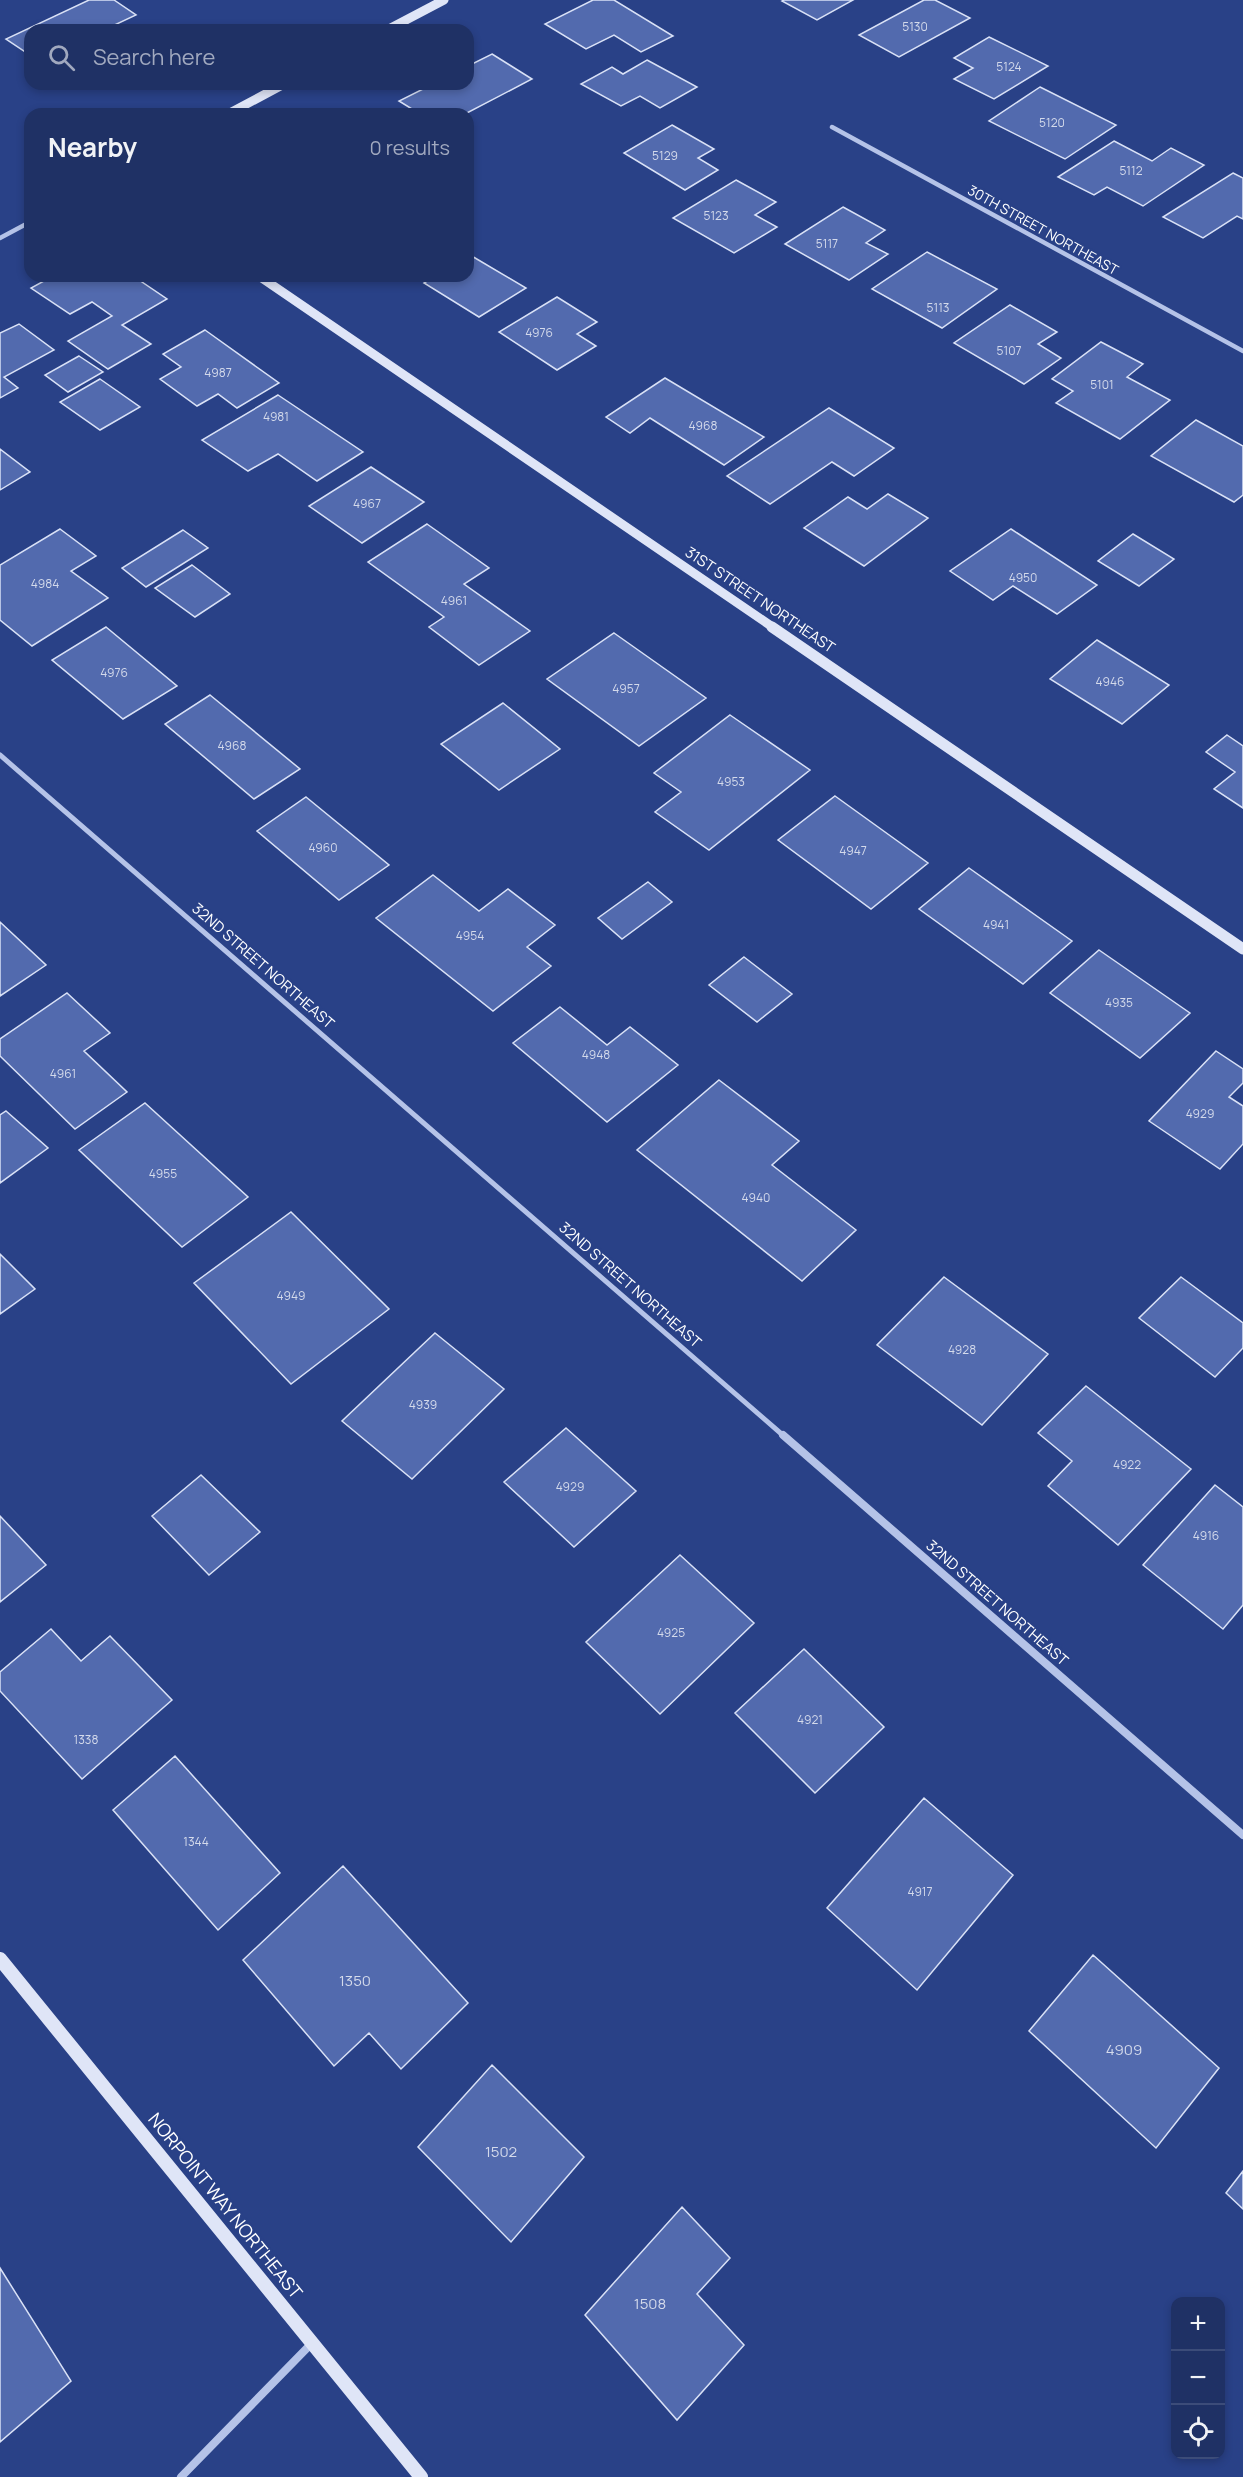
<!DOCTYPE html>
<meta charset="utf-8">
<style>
:root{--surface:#1f3165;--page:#27396b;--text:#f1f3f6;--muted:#a1a9bf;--line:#3c4c79}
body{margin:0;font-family:Manrope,sans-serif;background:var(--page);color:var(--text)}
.controls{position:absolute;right:18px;bottom:18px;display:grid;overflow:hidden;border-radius:12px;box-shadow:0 3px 9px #0003}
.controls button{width:54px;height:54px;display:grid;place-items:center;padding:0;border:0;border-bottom:2px solid var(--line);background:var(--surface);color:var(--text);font:30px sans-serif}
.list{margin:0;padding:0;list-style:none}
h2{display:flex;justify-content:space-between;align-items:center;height:78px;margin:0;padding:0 24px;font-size:26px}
h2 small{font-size:20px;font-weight:400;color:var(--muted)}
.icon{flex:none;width:33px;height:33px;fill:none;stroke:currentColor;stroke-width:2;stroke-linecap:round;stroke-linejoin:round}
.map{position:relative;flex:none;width:1243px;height:2477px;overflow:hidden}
.search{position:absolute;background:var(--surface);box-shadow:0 3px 9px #0003;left:24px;top:24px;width:450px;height:66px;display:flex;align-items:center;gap:15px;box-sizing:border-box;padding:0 21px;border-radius:18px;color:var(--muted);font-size:22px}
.panel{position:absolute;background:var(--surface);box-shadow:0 3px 9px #0003;left:24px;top:108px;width:450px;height:174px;border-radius:18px}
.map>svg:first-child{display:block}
.building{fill:#526aae;stroke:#d9e1f6;stroke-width:1.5}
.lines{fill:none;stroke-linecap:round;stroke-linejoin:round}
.street-far2{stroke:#b5c3e8;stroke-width:4.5}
.street-far1{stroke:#b5c3e8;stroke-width:5}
.street{stroke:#b5c3e8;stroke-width:8}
.secondary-far2{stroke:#dfe5f7;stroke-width:9}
.secondary-far1{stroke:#dfe5f7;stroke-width:11}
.secondary{stroke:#dfe5f7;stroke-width:14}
.labels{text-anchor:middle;stroke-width:4.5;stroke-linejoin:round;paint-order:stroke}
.number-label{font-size:12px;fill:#d4daeb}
.far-street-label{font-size:14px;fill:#fff;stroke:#294187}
.street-label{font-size:15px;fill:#fff;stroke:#294187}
.near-number-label{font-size:15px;fill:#d4daeb}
.near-street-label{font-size:18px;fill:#fff;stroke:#294187}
</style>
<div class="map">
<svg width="1243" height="2477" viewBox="0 0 1243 2477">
<rect width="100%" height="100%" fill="#294187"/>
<!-- building -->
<path class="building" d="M89 0H114L136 15 104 30H30V55L6 39Z
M593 0H614L673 36 641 52 614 35 586 49 545 24Z
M784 0H853L817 20 782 1Z
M924 0H935L970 18 899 57 859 35Z
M989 37 1048 66 994 99 954 79 973 68 954 58Z
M492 54 532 79 465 114H420L399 101 433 84H468V66Z
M647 60 697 87 660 108 640 96 621 106 581 84 612 67 623 74Z
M1040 87 1116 125 1065 159 989 121Z
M672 125 714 149 698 158 718 170 685 190 624 153Z
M1114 141 1152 161 1171 148 1204 165 1143 206 1107 187 1094 195 1058 177Z
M1233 173 1243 178V219L1237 216 1203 238 1163 217Z
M736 180 776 202 755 215 777 227 734 253 673 218Z
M843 207 885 230 866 243 888 254 849 280 785 244Z
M927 252 997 289 942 328 872 289Z
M470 255 526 288 479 317 424 283 435 276H468V256Z
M53 276H133L167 299 122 325 151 344 108 369 68 341 112 316 92 302 70 314 31 288Z
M557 297 597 322 577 334 596 346 557 370 499 332Z
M1010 305 1057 332 1038 344 1061 358 1024 384 954 343Z
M19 324 54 350 4 377 18 388 0 398V333Z
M205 330 279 383 237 408 218 394 197 406 160 379 181 367 163 354Z
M1101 342 1143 364 1127 377 1170 400 1120 439 1056 403 1073 391 1052 379Z
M79 356 103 372 68 392 45 375Z
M665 378 764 437 724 465 650 418 630 433 606 417Z
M100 379 140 407 100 430 60 402Z
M278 395 363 452 317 481 278 454 248 471 202 440Z
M829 408 894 448 854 476 832 462 770 504 727 476Z
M1196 420 1243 446V495L1234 502 1151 456Z
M0 449 30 472 0 490Z
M371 467 424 502 362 543 309 506Z
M888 494 928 518 864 566 804 528 848 497 867 509Z
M427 524 489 568 464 584 530 631 479 665 429 627 444 617 368 562Z
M60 529 96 556 71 571 108 598 32 646 0 620V565Z
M1011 529 1097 585 1057 614 1013 586 993 600 950 571Z
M183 530 208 548 146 587 122 568Z
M1133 534 1174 559 1139 586 1098 561Z
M192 565 230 594 195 617 155 588Z
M106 627 177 686 123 719 52 660Z
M614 633 706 698 639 746 547 679Z
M1097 640 1169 685 1122 724 1050 679Z
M210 695 300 769 254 799 165 724Z
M503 703 560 749 499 790 441 744Z
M730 715 810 770 709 850 655 812 681 792 654 773Z
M1227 735 1243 746V808L1214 789 1235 772 1206 752Z
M835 796 928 863 871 909 778 840Z
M306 797 389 865 339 900 257 831Z
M969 868 1072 941 1023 984 919 909Z
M433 875 479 911 508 889 555 925 527 947 551 966 493 1011 376 918Z
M648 882 672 902 622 939 598 918Z
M0 922 46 965 0 996Z
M1099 950 1190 1013 1140 1058 1050 993Z
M744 957 792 994 757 1022 709 985Z
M67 993 110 1033 84 1051 127 1092 75 1129 0 1056V1039Z
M560 1007 607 1045 630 1027 678 1065 607 1122 513 1043Z
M1216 1051 1243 1069V1083L1229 1097 1243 1106V1144L1220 1169 1149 1121Z
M719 1080 799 1141 772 1165 856 1230 802 1281 637 1150Z
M145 1103 248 1197 182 1247 79 1150Z
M6 1111 48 1148 0 1183V1115Z
M291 1212 389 1309 291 1384 194 1283Z
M0 1254 35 1289 0 1314Z
M944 1277 1048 1354 982 1425 877 1345Z
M1181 1277 1243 1323V1348L1215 1377 1139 1318Z
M435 1333 504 1389 412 1479 342 1421Z
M1086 1386 1191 1469 1118 1545 1048 1486 1072 1461 1038 1433Z
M566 1428 636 1491 574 1547 504 1482Z
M201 1475 260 1532 209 1575 152 1516Z
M1215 1485 1243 1507V1605L1223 1629 1143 1565Z
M0 1516 46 1565 0 1602Z
M680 1555 754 1623 660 1714 586 1642Z
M51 1629 81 1661 110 1636 172 1700 82 1779 0 1691V1672Z
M804 1649 884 1727 815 1793 735 1713Z
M175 1756 280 1873 218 1930 113 1810Z
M924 1798 1013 1875 917 1990 827 1908Z
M343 1866 468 2003 401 2069 369 2033 334 2066 243 1960Z
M1093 1955 1219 2068 1156 2148 1029 2031Z
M492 2065 584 2157 511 2242 418 2147Z
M1243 2171V2209L1226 2193Z
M682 2207 730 2258 697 2294 744 2345 677 2420 585 2315Z
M0 2268 71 2381 0 2442Z"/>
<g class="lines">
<!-- street-far2 -->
<path class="street-far2" d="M832 127 1243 351
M0 238 30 222"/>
<!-- street-far1 -->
<path class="street-far1" d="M0 755 785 1437"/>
<!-- street -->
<path class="street" d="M783 1435 1243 1835
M181 2477 311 2344"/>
<!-- secondary-far2 -->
<path class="secondary-far2" d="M387 30 444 0
M228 114 284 84
M259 276 774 628"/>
<!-- secondary-far1 -->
<path class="secondary-far1" d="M772 627 1243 949"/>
<!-- secondary -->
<path class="secondary" d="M0 1959 421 2477"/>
</g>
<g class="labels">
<!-- number labels -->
<g class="number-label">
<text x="915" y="31">5130</text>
<text x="1009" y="71">5124</text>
<text x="1052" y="127">5120</text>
<text x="665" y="160">5129</text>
<text x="1131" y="175">5112</text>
<text x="716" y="220">5123</text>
<text x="827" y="248">5117</text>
<text x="938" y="312">5113</text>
<text x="539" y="337">4976</text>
<text x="1009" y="355">5107</text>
<text x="218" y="377">4987</text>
<text x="1102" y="389">5101</text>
<text x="276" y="421">4981</text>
<text x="703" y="430">4968</text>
<text x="367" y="508">4967</text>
<text x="1023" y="582">4950</text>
<text x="45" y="588">4984</text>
<text x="454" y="605">4961</text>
<text x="114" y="677">4976</text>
<text x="1110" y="686">4946</text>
<text x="626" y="693">4957</text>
<text x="232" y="750">4968</text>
<text x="731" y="786">4953</text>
<text x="323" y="852">4960</text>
<text x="853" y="855">4947</text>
<text x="996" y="929">4941</text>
<text x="470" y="940">4954</text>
<text x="1119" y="1007">4935</text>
<text x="596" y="1059">4948</text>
<text x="63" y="1078">4961</text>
<text x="1200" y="1118">4929</text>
<text x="163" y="1178">4955</text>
<text x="756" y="1202">4940</text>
<text x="291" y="1300">4949</text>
<text x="962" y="1354">4928</text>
<text x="423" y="1409">4939</text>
<text x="1127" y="1469">4922</text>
<text x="570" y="1491">4929</text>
<text x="1206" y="1540">4916</text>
<text x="671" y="1637">4925</text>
<text x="810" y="1724">4921</text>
<text x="86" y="1744">1338</text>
<text x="196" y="1846">1344</text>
<text x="920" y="1896">4917</text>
</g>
<!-- far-street labels -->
<g class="far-street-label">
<text transform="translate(1043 230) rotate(29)" y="5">30TH STREET NORTHEAST</text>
</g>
<!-- street labels -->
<g class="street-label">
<text transform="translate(760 600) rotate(34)" y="5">31ST STREET NORTHEAST</text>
<text transform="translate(263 966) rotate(41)" y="5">32ND STREET NORTHEAST</text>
<text transform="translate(630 1285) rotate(41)" y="5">32ND STREET NORTHEAST</text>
<text transform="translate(997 1603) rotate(41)" y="5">32ND STREET NORTHEAST</text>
</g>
<!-- near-number labels -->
<g class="near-number-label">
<text x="355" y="1986">1350</text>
<text x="1124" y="2055">4909</text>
<text x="501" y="2157">1502</text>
<text x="650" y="2309">1508</text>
</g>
<!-- near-street labels -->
<g class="near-street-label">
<text transform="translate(225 2206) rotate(51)" y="6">NORPOINT WAY NORTHEAST</text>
</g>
</g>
</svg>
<div class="controls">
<button>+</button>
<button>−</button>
<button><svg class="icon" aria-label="locate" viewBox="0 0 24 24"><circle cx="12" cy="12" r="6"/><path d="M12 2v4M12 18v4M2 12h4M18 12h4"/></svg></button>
</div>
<div class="search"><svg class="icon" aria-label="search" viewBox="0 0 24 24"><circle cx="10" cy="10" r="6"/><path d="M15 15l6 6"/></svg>Search here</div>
<section class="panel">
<h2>Nearby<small>0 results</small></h2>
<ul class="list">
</ul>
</section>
</div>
